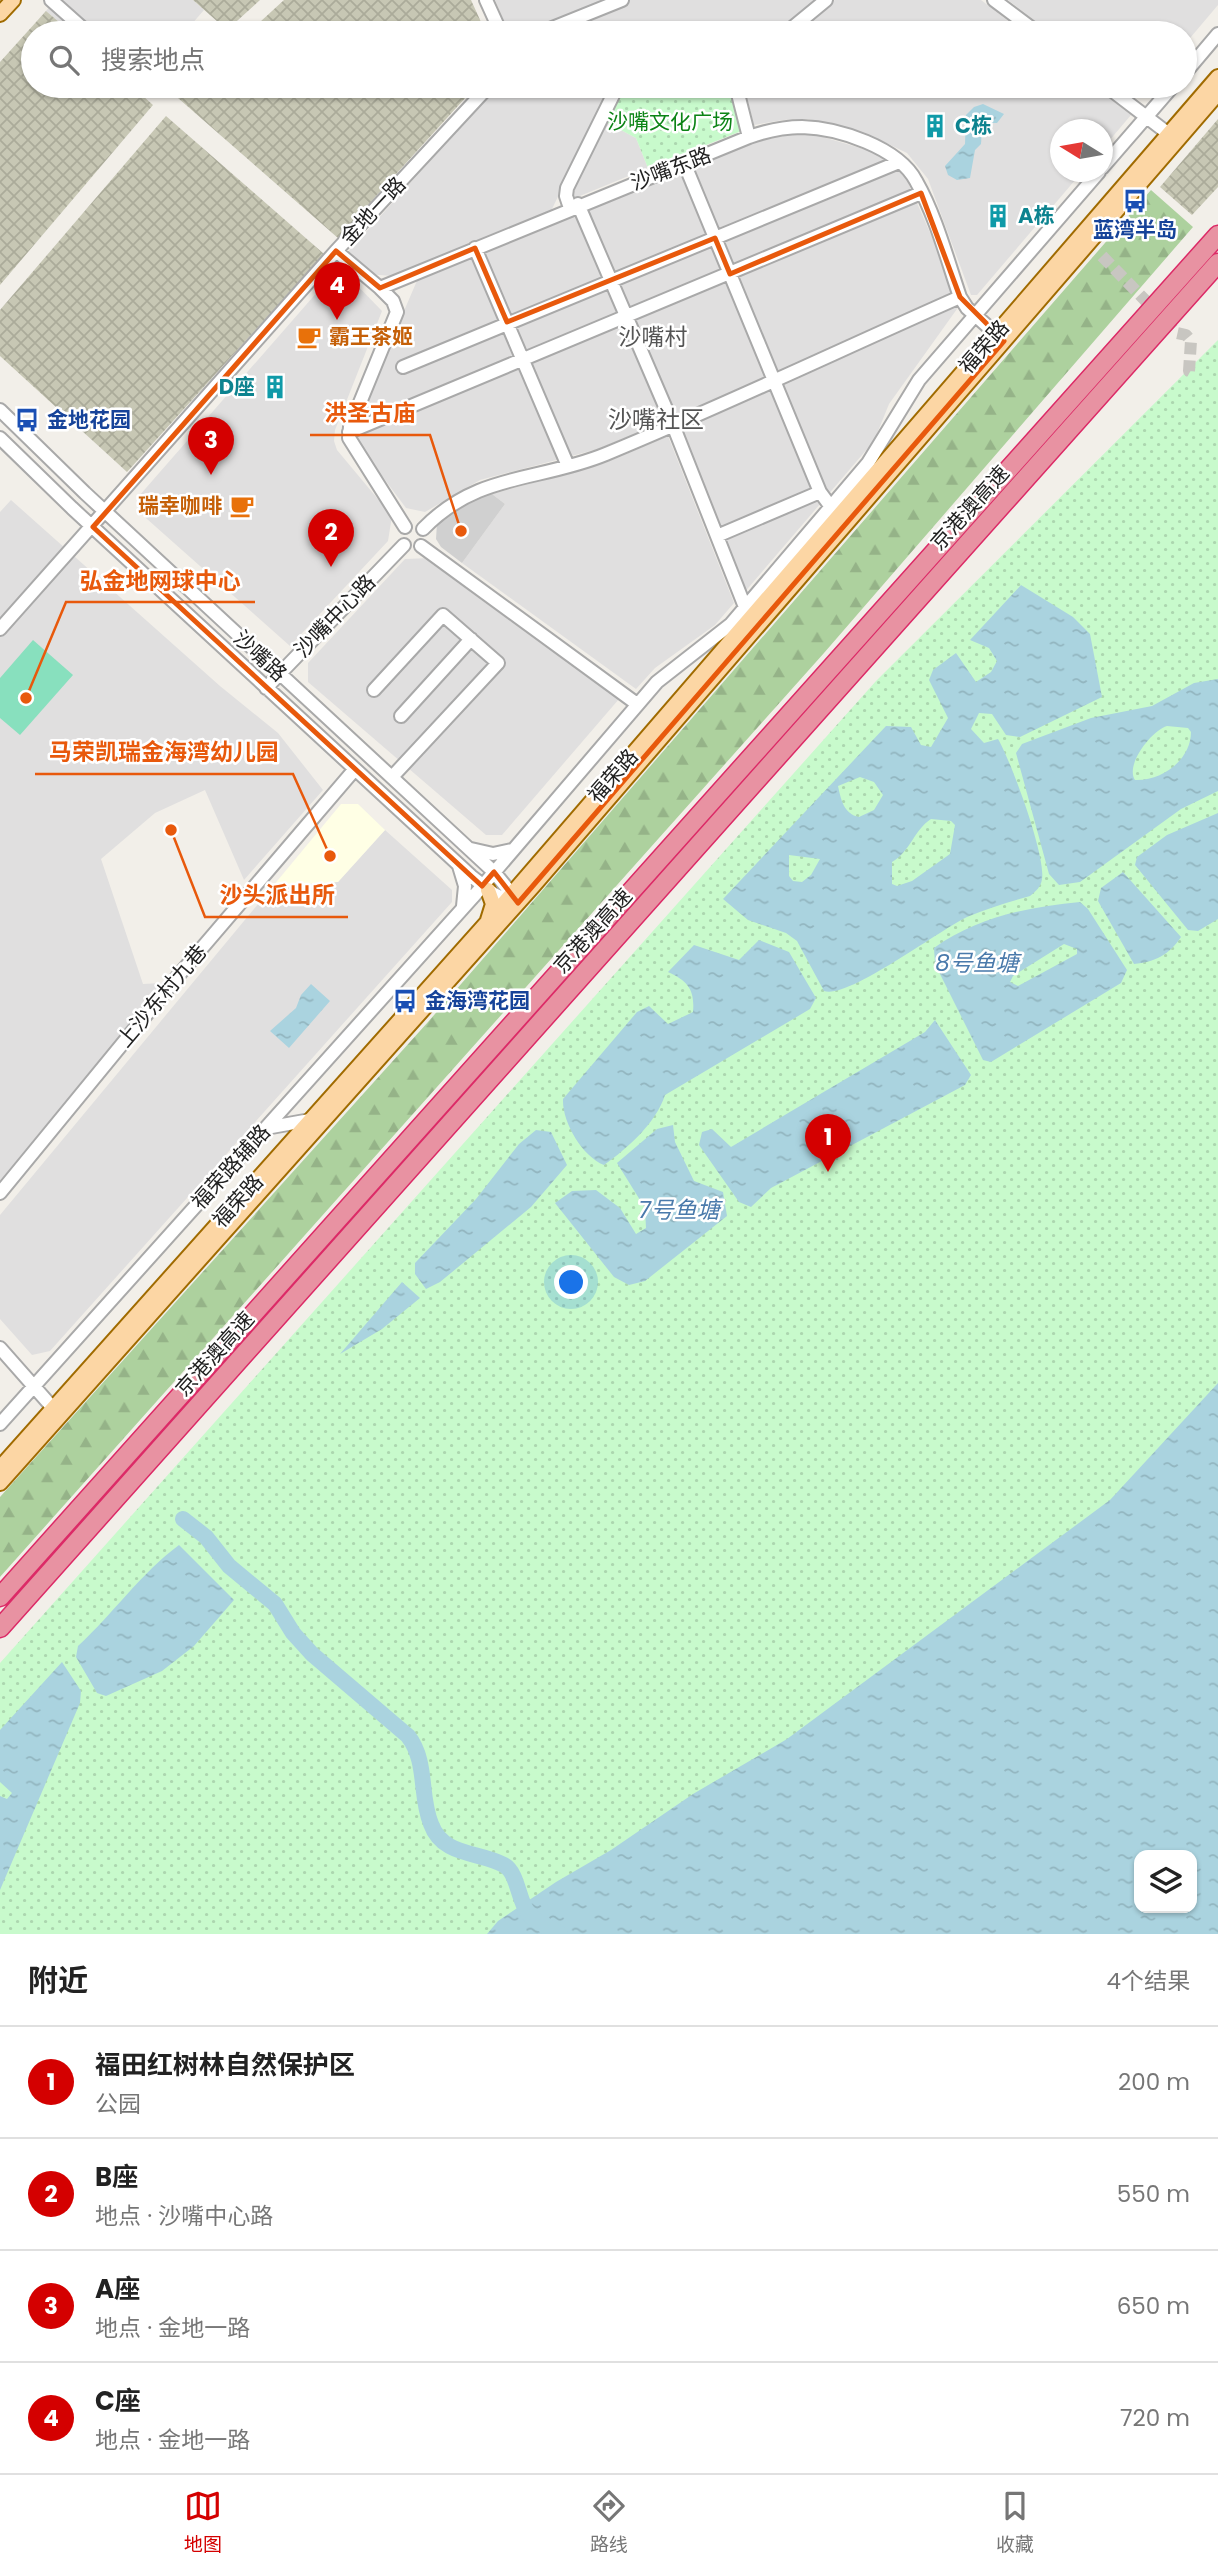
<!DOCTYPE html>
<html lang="zh">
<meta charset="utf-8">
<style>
:root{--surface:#fff;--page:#f6f6f6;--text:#222;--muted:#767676;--line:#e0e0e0;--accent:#d40000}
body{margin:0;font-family:Poppins,"Noto Sans SC",sans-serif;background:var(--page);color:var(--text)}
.controls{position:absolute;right:21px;bottom:21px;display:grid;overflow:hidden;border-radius:14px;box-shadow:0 2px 5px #0004}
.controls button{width:63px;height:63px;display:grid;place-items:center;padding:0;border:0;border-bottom:2px solid var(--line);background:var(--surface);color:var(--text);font:35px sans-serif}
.compass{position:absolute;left:1050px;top:119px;width:63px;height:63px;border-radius:50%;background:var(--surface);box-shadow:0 2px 5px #0004;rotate:281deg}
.you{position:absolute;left:572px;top:1283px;width:24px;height:24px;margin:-18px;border:5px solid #fff;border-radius:50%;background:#1a73e8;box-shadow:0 0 0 10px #1a73e833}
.badge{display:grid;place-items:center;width:46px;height:46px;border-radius:50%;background:var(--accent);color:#fff;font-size:23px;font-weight:700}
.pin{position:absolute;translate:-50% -58px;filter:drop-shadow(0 2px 4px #0008)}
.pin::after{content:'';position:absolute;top:37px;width:24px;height:21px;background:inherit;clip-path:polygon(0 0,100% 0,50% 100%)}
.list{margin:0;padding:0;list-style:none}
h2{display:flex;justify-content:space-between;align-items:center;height:91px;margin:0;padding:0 28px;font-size:30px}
h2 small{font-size:23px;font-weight:400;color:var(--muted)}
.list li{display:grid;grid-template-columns:46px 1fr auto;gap:21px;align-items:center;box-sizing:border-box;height:112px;padding:0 28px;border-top:2px solid var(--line)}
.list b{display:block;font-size:26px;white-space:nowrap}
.list p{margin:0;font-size:23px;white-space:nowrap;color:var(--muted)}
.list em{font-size:23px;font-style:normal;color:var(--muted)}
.icon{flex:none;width:38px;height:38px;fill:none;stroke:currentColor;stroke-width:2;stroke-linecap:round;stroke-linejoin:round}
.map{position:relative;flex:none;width:1218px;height:1934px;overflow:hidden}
.search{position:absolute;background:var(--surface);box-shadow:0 2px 5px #0004;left:21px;right:21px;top:21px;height:77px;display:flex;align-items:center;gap:18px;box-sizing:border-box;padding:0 24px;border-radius:38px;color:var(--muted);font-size:26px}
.sheet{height:539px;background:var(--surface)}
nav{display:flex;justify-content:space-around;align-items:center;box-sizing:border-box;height:98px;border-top:2px solid var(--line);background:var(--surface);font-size:19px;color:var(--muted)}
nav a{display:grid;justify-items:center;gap:4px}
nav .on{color:var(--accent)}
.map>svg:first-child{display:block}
.residential{fill:#e0dfdf}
.education{fill:#ffffe5}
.religious{fill:#d0d0d0}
.construction{fill:url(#construction-cross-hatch)}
.forest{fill:url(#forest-firs)}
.park{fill:url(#park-dots);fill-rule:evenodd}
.pitch{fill:#88e0be}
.water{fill:url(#water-ripples);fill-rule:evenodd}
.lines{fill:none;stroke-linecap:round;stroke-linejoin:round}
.river{stroke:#aad3df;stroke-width:16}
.minor-tunnel{stroke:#c8c6c1;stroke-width:12;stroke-dasharray:12 6;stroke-linecap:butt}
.minor-casing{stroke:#a9a9a9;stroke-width:16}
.major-casing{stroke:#a06b00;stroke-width:18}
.highway-casing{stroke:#dc2a67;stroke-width:21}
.minor{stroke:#fff;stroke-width:12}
.major{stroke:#fcd6a4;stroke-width:14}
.highway{stroke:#e892a2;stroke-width:18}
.marked{fill:none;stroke:#e8590c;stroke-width:5;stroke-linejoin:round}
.labels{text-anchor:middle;stroke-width:5;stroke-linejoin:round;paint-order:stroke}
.park-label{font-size:21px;fill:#0c8416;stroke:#fff}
.culture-label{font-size:21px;font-weight:bold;fill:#0d838f;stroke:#fff;text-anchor:start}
.street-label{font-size:21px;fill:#222;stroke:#fff}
.transit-label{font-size:21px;font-weight:bold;fill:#164399;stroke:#fff;text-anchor:start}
.food-label{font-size:21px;font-weight:bold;fill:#c56008;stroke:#fff;text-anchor:start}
.neighbourhood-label{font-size:23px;fill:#555;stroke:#fff}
.water-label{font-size:23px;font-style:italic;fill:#4a7aab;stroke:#fff}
.quarter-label{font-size:24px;fill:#555;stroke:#fff}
.leader{fill:none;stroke:#e8590c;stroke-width:2.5}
.callout-dot{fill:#e8590c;stroke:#fff;stroke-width:2.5}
.callout-label{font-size:23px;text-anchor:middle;font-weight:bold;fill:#e8590c;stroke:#fff;stroke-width:5;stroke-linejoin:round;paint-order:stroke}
</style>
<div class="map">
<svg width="1218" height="1934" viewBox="0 0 1218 1934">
<defs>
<pattern id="construction-cross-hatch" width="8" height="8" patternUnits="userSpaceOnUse" patternTransform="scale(1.75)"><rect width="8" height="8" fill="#c7c7b4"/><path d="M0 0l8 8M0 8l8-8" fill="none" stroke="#abab9a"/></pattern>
<pattern id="forest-firs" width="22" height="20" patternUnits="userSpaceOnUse" patternTransform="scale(1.75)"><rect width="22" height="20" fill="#add19e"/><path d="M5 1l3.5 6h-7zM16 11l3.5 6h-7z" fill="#95b388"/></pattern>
<pattern id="park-dots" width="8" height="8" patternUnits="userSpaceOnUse" patternTransform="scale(1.75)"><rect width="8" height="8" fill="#c8facc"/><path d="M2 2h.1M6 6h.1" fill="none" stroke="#acd6af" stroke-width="1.8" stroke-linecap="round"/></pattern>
<pattern id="water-ripples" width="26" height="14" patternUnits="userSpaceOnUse" patternTransform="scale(1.75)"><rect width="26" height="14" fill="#aad3df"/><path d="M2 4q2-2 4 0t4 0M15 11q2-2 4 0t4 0" fill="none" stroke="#92b5bf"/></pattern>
</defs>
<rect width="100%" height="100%" fill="#f2efe9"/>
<!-- residential -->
<path class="residential" d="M55 0H193L204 10 184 33H72L46 11Z
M495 0H815L775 33H587L579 13 530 33H509Z
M835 0H981L1024 33H797Z
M1008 0H1218V5L1185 44V33H1051Z
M498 86H586L609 92 551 211 392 276 368 274 346 254Z
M744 86H1093L1131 115 1103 148 1102 130H1060V172H1082L977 295H971L928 179 907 153 878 139 808 119 783 120 754 125Z
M604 121 636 138 648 168 575 198 571 187Z
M806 132 867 150 887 160 906 178 935 244 957 309 889 404 874 441 743 594 673 418 598 449 480 480 425 512 406 508 355 440 356 423 419 276 760 140Z
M333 274 348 276 382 311 335 430 334 441 337 450 392 516 388 541 290 646 138 511 139 496Z
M668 436 734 603 715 625 655 668 636 689 462 563 505 504 492 494 605 463Z
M11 500 220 686 278 733 323 790 244 880 205 790 155 813 101 859 143 984 161 983V990L0 1184V512Z
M430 558 619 699 502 835H486L308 682V663L405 559Z
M385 830 452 890V902L50 1351 32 1355 0 1319V1215L273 886 338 882Z"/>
<!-- education -->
<path class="education" d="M341 804H358L385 830 338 882 273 886Z"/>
<!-- religious -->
<path class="religious" d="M492 494 505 504 462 563 441 547 436 539 437 523 469 499Z"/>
<!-- construction -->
<path class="construction" d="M193 0H260L227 30Z
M284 0H471L486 33H248Z
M46 11 72 33H33V86H132L153 105 0 285V62Z
M191 86H476L338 238 178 98Z
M166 116 324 254 127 472 0 356V310Z
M1218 119V187L1192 215 1160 187Z"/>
<!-- forest -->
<path class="forest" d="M1151 190 1193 227 824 653 0 1577V1497L428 1022Z"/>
<!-- park -->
<path class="park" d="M685 86H732L744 130 648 168 636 138 604 121 618 92Z
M1218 340V1934H0V1663L876 681ZM1139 1855H1192V1908H1139Z"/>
<!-- pitch -->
<path class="pitch" d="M33 640 73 675 20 735 0 718V678Z"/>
<!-- water -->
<path class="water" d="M983 104 1004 114 997 123H986L982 126 981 144 975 150 970 178 957 180 948 175 945 166 965 144 966 115 974 107Z
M1021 585 1073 617 1090 634 1102 697 1020 737 1006 735 992 714 979 713 971 729 984 743 998 739C1011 761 1046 856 1042 879 1041 887 1036 891 1030 896 1009 902 988 908 967 917 941 929 847 1000 824 991L797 941 786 933 748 920 723 899 886 726 911 727 921 745 931 747 948 718 929 680 933 670 956 653 976 682 991 672 997 661 989 648 970 640ZM860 777 874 782 883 795 874 810 859 817C844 814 841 800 838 786ZM931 819 951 821 955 825 950 854 912 881 897 886 892 884V862C910 852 914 830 931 819ZM789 855 820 859 811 875 802 882 793 881 789 876Z
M1218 679V791L1181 809 1080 882 1059 885 1049 874 1016 753 1022 744 1091 718 1152 706 1194 683ZM1167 726 1188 728 1191 732C1191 759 1163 781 1135 780 1125 765 1151 731 1167 726Z
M1218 813V919L1198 931 1188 930 1135 865 1137 857 1167 835Z
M1123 872 1181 937C1169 955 1155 962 1134 964L1098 901 1101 888Z
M1080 902 1088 909 1127 970 1121 983 991 1062 983 1060 935 964 934 948C977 917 1028 907 1080 902ZM1064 944 1077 949V954L1018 986 1010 982 1013 976Z
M759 940 789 952 816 998 810 1009 665 1095C656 1123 628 1148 604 1165 582 1156 562 1122 563 1099L637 1012 649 1006 668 1024 693 1012C695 990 688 981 668 972L694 945 739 960Z
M311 984 330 1001 289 1048 270 1031 296 1008 301 995Z
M935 1020 971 1075 965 1085 771 1188 751 1207 739 1202 699 1145 702 1132 712 1129 731 1147 925 1032Z
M673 1125 675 1142 694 1181 723 1192 727 1216 645 1281 629 1285 614 1277 555 1203 572 1191 596 1190 620 1208 636 1234 646 1228 645 1208 617 1163 657 1129Z
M536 1130 551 1132 567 1165 531 1207 440 1282 426 1289 415 1274V1263L476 1199 519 1144Z
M402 1282 420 1298 382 1329 340 1354Z
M1218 1383V1934H487L498 1921 556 1882 611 1850 693 1794 787 1739 1110 1500ZM1139 1855H1192V1908H1139Z
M179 1545 234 1600 194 1646 162 1671 106 1696 97 1693 76 1657 78 1646C113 1614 141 1573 179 1545Z
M62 1662 81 1691 80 1703 0 1890V1796L7 1799 12 1793 0 1782V1730Z"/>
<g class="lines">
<!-- river -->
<path class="river" d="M183 1519 206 1537 229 1566 275 1604 293 1633 312 1654 408 1736C428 1762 419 1795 431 1824 443 1857 479 1851 504 1865 518 1873 518 1900 528 1913 535 1922 550 1928 560 1934"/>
<!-- minor-tunnel -->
<path class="minor-tunnel" d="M1102 256 1177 333 1186 335 1191 341 1189 371 1194 374"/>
<!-- minor casing -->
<g class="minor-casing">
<path id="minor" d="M51 0 88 33
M486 0 501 33
M994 0 1038 33
M540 33 622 0
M786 33 826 0
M1185 73 1218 34
M736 86 749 137
M1106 86 1174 138
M685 165 820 492 831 507
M1102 168 1173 86
M578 204 673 425 747 612
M570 208 566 196 567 188 617 87
M475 248 568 466
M336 251 380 288 749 137C766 131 784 127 802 127 838 128 898 147 916 181 936 216 947 259 960 297L967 308 1003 340
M380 288 393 301 397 312 350 427 349 438 405 527
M403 367 899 162
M0 410 85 493 494 872 516 899
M349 432 921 193
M0 438 72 508 471 876 494 894 515 904
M423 529C478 472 538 482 606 454 725 405 842 349 960 297
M717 536 820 492
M421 546 637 704
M0 629 336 251 489 86
M266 688 404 545
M374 690 443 615 498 663 392 777
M401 716 471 639
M471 849 493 854 512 850
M459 866 465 886 463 906
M266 1128 310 1120
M0 1193 178 976 355 769
M0 1348 60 1416
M0 1424 473 897 657 682 731 624 868 463 919 380 1099 172"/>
</g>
<!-- major casing -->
<g class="major-casing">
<path id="major" d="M0 14 13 0
M488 920 493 904 488 890
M0 1468 492 917 1218 77
M0 1483 533 886 1218 93"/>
</g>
<!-- highway casing -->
<g class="highway-casing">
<path id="highway" d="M0 1597 1218 235
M0 1628 1218 263"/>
</g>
<!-- minor -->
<use href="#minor" class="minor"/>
<!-- major -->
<use href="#major" class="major"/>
<!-- highway -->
<use href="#highway" class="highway"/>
</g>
<!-- marked area -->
<path class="marked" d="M921 193 960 297 1004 341 518 903 494 872 482 886 93 527 336 251 380 288 475 248 507 322 715 238 730 274Z"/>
<!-- icons -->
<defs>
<g id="building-bare" transform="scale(1.89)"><path d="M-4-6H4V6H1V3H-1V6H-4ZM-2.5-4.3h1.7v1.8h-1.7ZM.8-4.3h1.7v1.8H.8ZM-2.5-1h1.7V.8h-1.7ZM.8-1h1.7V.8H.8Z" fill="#0f9aa8" stroke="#fff" stroke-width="2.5" paint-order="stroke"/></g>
<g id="bus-bare" transform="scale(1.89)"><path d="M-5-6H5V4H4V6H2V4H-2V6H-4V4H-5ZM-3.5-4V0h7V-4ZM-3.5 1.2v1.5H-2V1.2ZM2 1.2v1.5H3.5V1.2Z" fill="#1a4fb4" stroke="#fff" stroke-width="2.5" paint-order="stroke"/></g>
<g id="cafe-bare" transform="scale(1.89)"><path d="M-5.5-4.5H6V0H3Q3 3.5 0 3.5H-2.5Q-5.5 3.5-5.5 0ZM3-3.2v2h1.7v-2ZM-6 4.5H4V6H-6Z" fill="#e8710a" stroke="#fff" stroke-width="2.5" paint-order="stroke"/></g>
</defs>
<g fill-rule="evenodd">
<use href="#building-bare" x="935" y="126"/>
<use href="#bus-bare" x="1135" y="201"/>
<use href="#building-bare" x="998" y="216"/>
<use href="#cafe-bare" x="309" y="337"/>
<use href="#building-bare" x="275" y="387"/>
<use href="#bus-bare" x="27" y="420"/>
<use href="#cafe-bare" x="242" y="506"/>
<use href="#bus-bare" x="405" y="1001"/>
</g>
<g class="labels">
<!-- park labels -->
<g class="park-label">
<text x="670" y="129">沙嘴文化广场</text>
</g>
<!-- culture labels -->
<g class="culture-label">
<text x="955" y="133">C栋</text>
<text x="1018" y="223">A栋</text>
<text x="255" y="394" text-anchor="end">D座</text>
</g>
<!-- street labels -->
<g class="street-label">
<text transform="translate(671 169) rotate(-21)" y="7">沙嘴东路</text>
<text transform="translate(373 211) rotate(-47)" y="7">金地一路</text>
<text transform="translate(984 347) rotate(-49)" y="7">福荣路</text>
<text transform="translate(970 508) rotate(-48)" y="7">京港澳高速</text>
<text transform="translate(335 616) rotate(-46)" y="7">沙嘴中心路</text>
<text transform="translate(260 656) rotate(43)" y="7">沙嘴路</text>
<text transform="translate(613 776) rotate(-49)" y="7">福荣路</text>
<text transform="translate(593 931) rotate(-48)" y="7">京港澳高速</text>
<text transform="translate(162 996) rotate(-50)" y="7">上沙东村九巷</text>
<text transform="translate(231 1167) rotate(-48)" y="7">福荣路辅路</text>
<text transform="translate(238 1201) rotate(-48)" y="7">福荣路</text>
<text transform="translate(215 1354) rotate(-48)" y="7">京港澳高速</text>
</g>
<!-- transit labels -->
<g class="transit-label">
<text x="1135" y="237" text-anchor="middle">蓝湾半岛</text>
<text x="47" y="427">金地花园</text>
<text x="425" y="1008">金海湾花园</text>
</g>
<!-- food labels -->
<g class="food-label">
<text x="329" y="344">霸王茶姬</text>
<text x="222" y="513" text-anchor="end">瑞幸咖啡</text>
</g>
<!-- neighbourhood labels -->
<g class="neighbourhood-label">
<text x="653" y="345">沙嘴村</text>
</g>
<!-- water labels -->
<g class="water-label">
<text x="977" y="971">8号鱼塘</text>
<text x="679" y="1218">7号鱼塘</text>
</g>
<!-- quarter labels -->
<g class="quarter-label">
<text x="656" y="428">沙嘴社区</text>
</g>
</g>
<!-- callouts -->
<path class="leader" d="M461 531L430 435H310M26 698L66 602H255M330 856L293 774H35M171 830L205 917H348"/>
<g class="callout-dot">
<circle cx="461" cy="531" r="7"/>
<circle cx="26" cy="698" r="7"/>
<circle cx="330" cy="856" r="7"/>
<circle cx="171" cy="830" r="7"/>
</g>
<g class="callout-label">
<text x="370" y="421">洪圣古庙</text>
<text x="160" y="589">弘金地网球中心</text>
<text x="164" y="760">马荣凯瑞金海湾幼儿园</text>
<text x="277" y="903">沙头派出所</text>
</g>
</svg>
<div class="controls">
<button><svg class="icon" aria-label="layers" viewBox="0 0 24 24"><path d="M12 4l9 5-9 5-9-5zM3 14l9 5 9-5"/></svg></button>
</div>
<svg class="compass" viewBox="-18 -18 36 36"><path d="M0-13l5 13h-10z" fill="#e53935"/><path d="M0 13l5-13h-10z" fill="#767676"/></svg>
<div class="you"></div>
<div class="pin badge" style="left:828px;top:1172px">1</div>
<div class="pin badge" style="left:331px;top:567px">2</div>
<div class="pin badge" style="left:211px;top:475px">3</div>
<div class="pin badge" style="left:337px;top:320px">4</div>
<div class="search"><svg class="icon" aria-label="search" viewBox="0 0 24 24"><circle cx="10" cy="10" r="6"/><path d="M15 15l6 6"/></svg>搜索地点</div>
</div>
<section class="sheet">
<h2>附近<small>4个结果</small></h2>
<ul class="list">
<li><span class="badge">1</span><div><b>福田红树林自然保护区</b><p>公园</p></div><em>200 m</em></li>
<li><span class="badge">2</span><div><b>B座</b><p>地点 · 沙嘴中心路</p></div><em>550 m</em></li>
<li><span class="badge">3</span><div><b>A座</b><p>地点 · 金地一路</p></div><em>650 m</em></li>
<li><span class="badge">4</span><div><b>C座</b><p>地点 · 金地一路</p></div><em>720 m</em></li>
</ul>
</section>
<nav>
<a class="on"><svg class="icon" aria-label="map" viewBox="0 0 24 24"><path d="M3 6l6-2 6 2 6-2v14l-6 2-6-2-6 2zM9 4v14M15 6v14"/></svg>地图</a>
<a><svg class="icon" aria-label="directions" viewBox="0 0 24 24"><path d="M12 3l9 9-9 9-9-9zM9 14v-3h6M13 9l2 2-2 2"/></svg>路线</a>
<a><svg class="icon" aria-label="saved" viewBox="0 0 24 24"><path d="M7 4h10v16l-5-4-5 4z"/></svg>收藏</a>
</nav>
